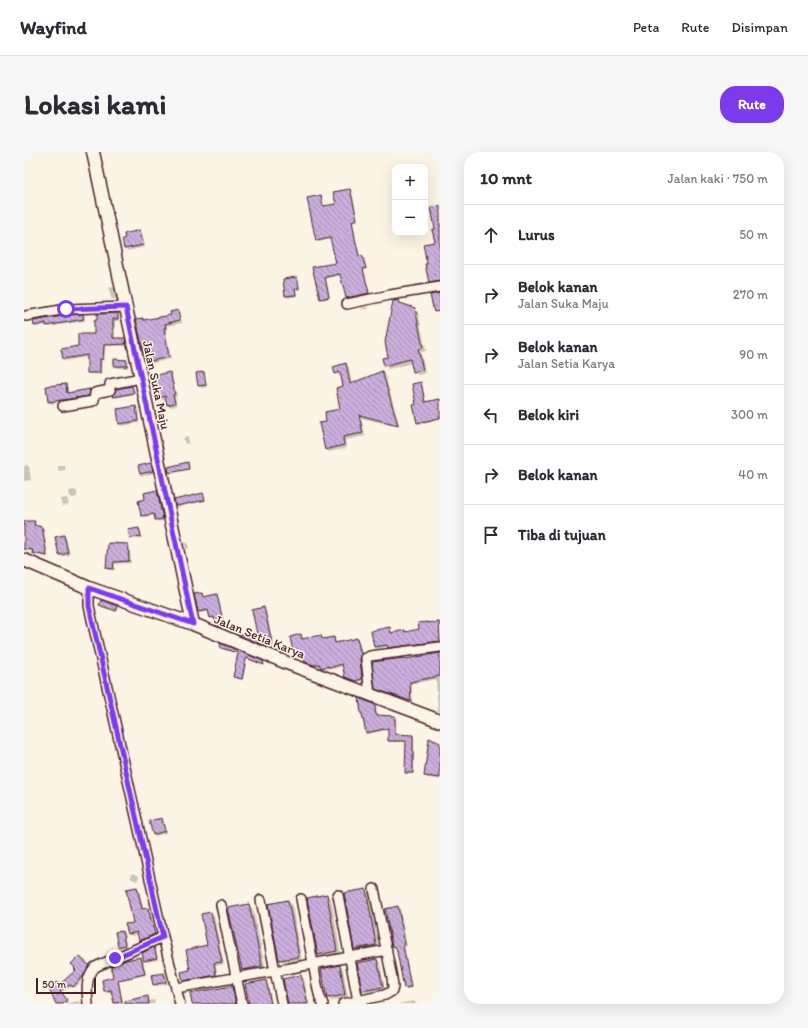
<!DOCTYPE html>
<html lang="id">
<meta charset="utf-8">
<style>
:root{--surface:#fff;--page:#f7f7f7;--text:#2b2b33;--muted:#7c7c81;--line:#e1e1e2;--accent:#7c3aed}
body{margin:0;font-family:Itim,sans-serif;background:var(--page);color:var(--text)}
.controls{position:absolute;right:12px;top:12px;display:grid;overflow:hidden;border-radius:8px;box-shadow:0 4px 16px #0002}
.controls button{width:36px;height:36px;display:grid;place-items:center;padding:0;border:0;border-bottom:1px solid var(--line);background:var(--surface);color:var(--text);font:20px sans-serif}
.scale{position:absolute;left:12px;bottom:10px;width:60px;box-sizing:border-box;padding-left:4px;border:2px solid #4a1f2b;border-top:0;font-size:11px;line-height:14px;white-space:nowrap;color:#4a1f2b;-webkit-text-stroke:3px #fcf5e5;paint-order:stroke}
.stop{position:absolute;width:12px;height:12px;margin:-9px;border:3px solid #7c3aed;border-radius:50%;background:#fff}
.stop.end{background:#7c3aed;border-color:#fff;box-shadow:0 1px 4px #0008}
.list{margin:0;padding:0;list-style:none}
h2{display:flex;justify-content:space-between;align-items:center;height:52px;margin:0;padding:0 16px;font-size:17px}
h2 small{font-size:13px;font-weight:400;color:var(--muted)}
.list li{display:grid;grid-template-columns:26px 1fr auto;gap:12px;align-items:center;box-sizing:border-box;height:60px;padding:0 16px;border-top:1px solid var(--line)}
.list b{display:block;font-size:15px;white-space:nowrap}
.list p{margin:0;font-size:13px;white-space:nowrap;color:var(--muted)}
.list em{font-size:13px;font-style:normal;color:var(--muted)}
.icon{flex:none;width:22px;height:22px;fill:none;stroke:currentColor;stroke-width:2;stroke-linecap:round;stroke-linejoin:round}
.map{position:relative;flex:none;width:416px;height:852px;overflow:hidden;border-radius:16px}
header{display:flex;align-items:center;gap:24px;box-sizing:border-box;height:56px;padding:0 20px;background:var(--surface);border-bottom:1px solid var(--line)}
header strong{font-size:19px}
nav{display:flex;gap:22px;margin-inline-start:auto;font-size:14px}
.intro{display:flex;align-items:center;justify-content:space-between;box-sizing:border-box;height:96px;padding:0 24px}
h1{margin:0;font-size:28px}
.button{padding:10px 18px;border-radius:16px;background:var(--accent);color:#fff;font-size:14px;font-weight:700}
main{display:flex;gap:24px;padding:0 24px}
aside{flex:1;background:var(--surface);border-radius:16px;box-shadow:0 4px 16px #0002}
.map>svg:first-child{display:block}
.shadow{fill:#0003}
.building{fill:url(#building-back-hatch);stroke:#4a1f2b}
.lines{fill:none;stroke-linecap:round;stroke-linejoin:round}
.street-casing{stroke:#4a1f2b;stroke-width:12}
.secondary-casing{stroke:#4a1f2b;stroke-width:15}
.street{stroke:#fcf5e5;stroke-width:9}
.secondary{stroke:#fcf5e5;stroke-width:12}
.route{stroke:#7c3aed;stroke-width:5}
.labels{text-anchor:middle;stroke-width:3;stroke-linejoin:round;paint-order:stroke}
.street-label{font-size:13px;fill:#4a1f2b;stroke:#fcf5e5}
</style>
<header>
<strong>Wayfind</strong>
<nav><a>Peta</a><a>Rute</a><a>Disimpan</a></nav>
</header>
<div class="intro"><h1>Lokasi kami</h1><a class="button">Rute</a></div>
<main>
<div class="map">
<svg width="416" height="852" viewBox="0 0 416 852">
<defs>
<pattern id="building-back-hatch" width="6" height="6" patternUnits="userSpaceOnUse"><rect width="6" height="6" fill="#caafdc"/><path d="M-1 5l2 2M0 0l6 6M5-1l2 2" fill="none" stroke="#a68eb3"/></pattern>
</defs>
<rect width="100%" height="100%" fill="#fcf5e5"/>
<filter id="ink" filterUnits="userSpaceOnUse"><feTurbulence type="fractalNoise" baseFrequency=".025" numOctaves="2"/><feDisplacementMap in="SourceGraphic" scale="8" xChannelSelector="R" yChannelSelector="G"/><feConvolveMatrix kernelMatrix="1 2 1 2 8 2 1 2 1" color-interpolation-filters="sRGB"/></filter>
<g filter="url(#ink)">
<!-- shadow -->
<path class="shadow" d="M326 38 328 40 334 69 329 70 332 89 336 104H338L340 106 343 118H340L346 143 325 147 323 146 317 123 302 127 306 146 299 148 297 146 289 116 313 111 308 87 295 90 293 88 296 44 298 46 300 55 313 53Z
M416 55V131L408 132 406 130 404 113 413 90 412 78Z
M116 79 118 81 121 95 103 99 101 97 99 88Z
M273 126 275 128 276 138H272L273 144 264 146 262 144Z
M89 135 91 137 93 147H89L87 146 85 136Z
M375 149 378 152 390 157 394 160 402 199 397 200 401 221 393 223 390 219 388 211 364 217 361 213 365 206Z
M344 155 345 157H337V156Z
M154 159 156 162 158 171 143 174 144 178 142 179 147 207 125 212 123 209 118 167 120 169 148 164Z
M94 162 95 164V169H91V187H100L103 194H82L80 209 78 208 77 222H66L64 220V205L41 209 40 207 71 183Z
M58 163 61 169 25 175 23 173 12 175 10 173Z
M102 209 104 210V216H93L91 214Z
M322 212 325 215 328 233 358 220 361 223 376 275 337 266 341 284 321 288 323 296 305 300 302 297 303 270 318 258 321 235 318 223 315 224 312 221Z
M145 221 148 224 153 245H151L153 254 147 255 144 253 143 247 137 248 135 246Z
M179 221 181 223 183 235 177 236 175 234 173 222Z
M396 231 398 233 402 251 416 248V263L407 265 408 269 396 272 394 270 393 253Z
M42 233 44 235V242L66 238 68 240 66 245 27 252 25 250Z
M108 235 110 237 111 242 92 246 90 244Z
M112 255 114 257 115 271 98 274 96 272 94 258Z
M164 285 165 291 161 292 159 286Z
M127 312 129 314 130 321 118 324 116 322Z
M164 312 165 317 146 321Z
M3 313 5 315 7 328 0 329V314Z
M33 313H40L41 318 35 319Z
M51 338 53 340V345L48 346 46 344 45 339Z
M133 339 135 341 140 369 134 370 131 363 120 365 118 364 122 348Z
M179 342 182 349 154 355 153 354Z
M43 346 45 353 38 354 36 347Z
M0 370H10L12 374 18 376 20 378 24 405 11 403 9 399 0 398Z
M115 377 117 379 118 386 108 387 107 385Z
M40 384 42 386 46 403 37 405 36 403 32 386Z
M163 390 165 396 162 397 160 391Z
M104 393 106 395 107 411 91 412V418H85L83 416Z
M177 442 180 446 192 443 194 445 201 475H195L192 467H189L187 465 186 460 177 461 175 460Z
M78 449 93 455 95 457 93 460 78 455 76 453Z
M240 456 242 459 250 494 243 495 217 484 235 483Z
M416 469V491L367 497 365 494 353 497 351 495 348 480 366 476 368 482 380 479 382 481 397 477 403 471 404 472Z
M277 484 280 488 297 484 299 488 309 486 312 492 333 487 335 489 339 506 338 509 340 529 333 530 324 527 322 525 320 514 309 517 307 516 300 518 297 514 293 515 285 512 282 509 281 504 273 505 271 503Z
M198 493 239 510 240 513 223 507 219 528 211 526 210 525 215 502 199 497Z
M416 502V561L414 559 412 527 388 532V550L354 538 352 536 381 508Z
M351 554 353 555 352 558 353 564 371 565 372 566V583L388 584 390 585V622H384L382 620 383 590H366L365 589V578L344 582 343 581 340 564 338 562Z
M416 592V627L403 626 401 623Z
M137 667 139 669 142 681 131 684 130 682Z
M109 721 115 724 113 729 106 726Z
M112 736 115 738 120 758 124 757 126 759 132 784 119 791 116 788 115 782 107 784 105 782 110 772Z
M341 738 346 742 355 797 335 800 331 796Z
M302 743 307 747 317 803 299 806 294 802Z
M264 749 268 753 278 809 260 812 256 808 245 753Z
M225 753 229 757 242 818 223 821 219 817Z
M374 755 376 757 383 794 380 795 388 836 382 837 381 835 373 796 369 794Z
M187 761 190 764 200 812 192 814 194 826 163 831 160 828 184 794Z
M98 780 100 781 103 795 97 796 95 795Z
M130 796 132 798 134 808 123 810 121 808Z
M55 805 66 816 61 825 51 836 49 834 37 840 45 851 55 849 57 852H34L35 833 53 818Z
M117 806 119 808 122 823 95 829 99 852H91L89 840 83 841 81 839 79 828 91 826Z
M353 808 356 811 361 838 342 842 339 839Z
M315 814 319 817 324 846 307 849 304 846Z
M140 822 142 824 144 832 132 834 130 832Z
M277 824 280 827 285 852H265Z
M241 829 244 832 248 852H226Z
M208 835 212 839 215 852H169Z
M124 845 126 849 130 848 131 852H112Z
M390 849 393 852H373Z"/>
<!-- building -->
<path class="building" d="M326 37 333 67 328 69 331 86 335 104 338 103 342 116 339 117 345 141 322 146 316 122 301 125 305 145 296 147 288 115 312 111 306 86 292 89 283 46 297 43 299 54 312 52 309 40Z
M416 54V129L405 131 401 112H403L399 92 411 90 408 78 411 77 407 55Z
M116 78 119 93 100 97 98 87 101 86 100 82Z
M273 125 275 136 271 137 272 143 261 144 259 127Z
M416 141V159L410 160 406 143Z
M375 148 376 151 391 156 399 196 394 197 399 218 389 220 386 207 360 214 358 206 364 205 361 190 369 149Z
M154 158 156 168 141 172 142 176H140L145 205 122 210 112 167 119 166V168L147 163 146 160Z
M94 161V167H89V186H101L102 192 80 193 79 207H76V221H63V203L39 207 37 197 54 194V182H70V168H73V162Z
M59 162 60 167 22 174V171L10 174 9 169 44 163Z
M90 207 103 208V214H90Z
M322 211 326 232 358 219 374 273 335 263 339 281 319 285 320 293 301 298 295 271 302 270 301 260 316 257 312 236 319 234 316 220 311 222 309 215Z
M146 220 151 242 149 243 151 251 143 253 141 244 134 246 129 224Z
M180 220 182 233 174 234 172 221Z
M397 230 401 250 416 247V266L393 271 389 253 392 252 388 232Z
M42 232 43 241 66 237 65 244 24 250 22 234Z
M108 234 110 241 89 245 92 237Z
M112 254 114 269 95 272 93 257Z
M164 310 165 317 145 321 144 315Z
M127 311 129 319 116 322 114 314Z
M133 338 139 367 131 368 130 362 117 364 114 349 121 347 120 341Z
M179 341 181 348 152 354 150 348Z
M0 369H11L10 373 18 375 23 404 8 401 9 398 0 397Z
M115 376 117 384 106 386 104 378Z
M40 383 44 401 35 403 31 385Z
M84 391 104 392 105 409 90 410 89 417 82 416Z
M178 441 179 445 193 442 200 474 195 475 192 473 190 465 186 466 184 458 174 460 170 442Z
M77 448 93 454 92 459 75 453Z
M240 455 248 491 239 493 214 483 233 482 228 458Z
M403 470V471L409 470 410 471 415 470 416 489 364 496 363 493 350 495 347 479 366 475 367 481 381 478V480L395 477 394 471Z
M277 482 278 487 297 483 298 487 310 485 311 491 333 486 337 503 336 507 338 527 331 529 321 525 318 512 306 516 305 514 297 516 295 512 290 513 281 510 279 502 270 504 266 485Z
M196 491 239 509 240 513 222 506 218 527 209 525 214 501 197 496Z
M416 501V524L386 530 387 549 351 537 348 510 380 506 381 507Z
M335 546 352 553 351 556 352 563 371 564V582L389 583V621H381L382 589H364V576L342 581 338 562H337Z
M405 586 416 591V626L400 624Z
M138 666 141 679 129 683 125 669Z
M113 735 118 757 124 756 131 782 115 789 113 780 104 782 101 772 109 771 102 737Z
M342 737 352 793 330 797 320 741Z
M303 742 313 799 294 803 283 746Z
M264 748 275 805 255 808 244 752Z
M225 752 238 814 218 818 204 756Z
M374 754 381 793H379L387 835 380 836 372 795 368 794 361 757Z
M187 760 198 810 190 811 192 823 159 829 157 820 166 818 162 798 183 793 177 762Z
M98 779 101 793 94 795 91 780Z
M130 795 133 806 120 809 118 801Z
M55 804 65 813 60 823 49 835 46 833 36 838 43 848 39 852H32L24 835 33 830 35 833 52 818 50 817 51 816 47 812Z
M117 805 121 822 94 828 98 850 90 851 87 838 80 839 78 828 89 825 87 814 102 808Z
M353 807 359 835 338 839 333 811Z
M316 813 321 843 303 846 297 817Z
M140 821 142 830 129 833 127 823Z
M277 823 284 852H264L259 827Z
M242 828 247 852H225L221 832Z
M208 834 212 852H168L166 841Z
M124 844 125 852H101V849Z"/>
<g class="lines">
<!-- street casing -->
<g class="street-casing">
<path id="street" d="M323 152 366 143 416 135
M2 164 43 157 102 155
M39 254 69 249 70 248 71 241 86 238V232L117 226
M65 436V454L139 785 156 852
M346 543 342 506 346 504 416 495
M314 743 334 849
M277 747 294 838 296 846 299 852
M237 748 251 819 363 798
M197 753 218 852
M152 836 251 819 258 852
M64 852C63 838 61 827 71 815L139 785
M319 852 361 843 368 839 369 835 368 826 350 737"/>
</g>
<!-- secondary casing -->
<g class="secondary-casing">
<path id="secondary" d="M69 0 169 472
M0 408 65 436 169 472 268 513 416 569"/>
</g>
<!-- street -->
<use href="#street" class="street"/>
<!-- secondary -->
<use href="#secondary" class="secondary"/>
</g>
</g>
<g class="lines" filter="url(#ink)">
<!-- route -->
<path class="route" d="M42 157 102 155 169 472 65 436V454L139 785 91 806"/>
</g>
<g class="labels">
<!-- street labels -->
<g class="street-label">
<text transform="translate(133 233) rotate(78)" y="5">Jalan Suka Maju</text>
<text transform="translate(236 484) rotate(22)" y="5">Jalan Setia Karya</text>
</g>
</g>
</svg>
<div class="controls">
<button>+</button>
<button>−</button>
</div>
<div class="scale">50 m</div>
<div class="stop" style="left:42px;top:157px"></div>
<div class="stop end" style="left:91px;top:806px"></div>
</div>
<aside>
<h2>10 mnt<small>Jalan kaki · 750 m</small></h2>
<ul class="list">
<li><svg class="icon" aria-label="ahead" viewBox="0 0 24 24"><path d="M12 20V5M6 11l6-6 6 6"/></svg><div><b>Lurus</b></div><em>50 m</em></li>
<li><svg class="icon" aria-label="right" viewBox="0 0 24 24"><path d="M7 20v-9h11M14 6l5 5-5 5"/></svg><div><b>Belok kanan</b><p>Jalan Suka Maju</p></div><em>270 m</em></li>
<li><svg class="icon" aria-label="right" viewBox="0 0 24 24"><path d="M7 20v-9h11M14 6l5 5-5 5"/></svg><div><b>Belok kanan</b><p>Jalan Setia Karya</p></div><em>90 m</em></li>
<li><svg class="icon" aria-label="left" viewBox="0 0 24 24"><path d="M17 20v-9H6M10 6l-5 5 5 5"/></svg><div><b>Belok kiri</b></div><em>300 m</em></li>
<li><svg class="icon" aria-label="right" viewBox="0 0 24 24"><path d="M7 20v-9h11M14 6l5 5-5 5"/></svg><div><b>Belok kanan</b></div><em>40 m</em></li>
<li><svg class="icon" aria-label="arrive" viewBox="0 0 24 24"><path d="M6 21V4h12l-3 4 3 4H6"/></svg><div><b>Tiba di tujuan</b></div></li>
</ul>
</aside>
</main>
